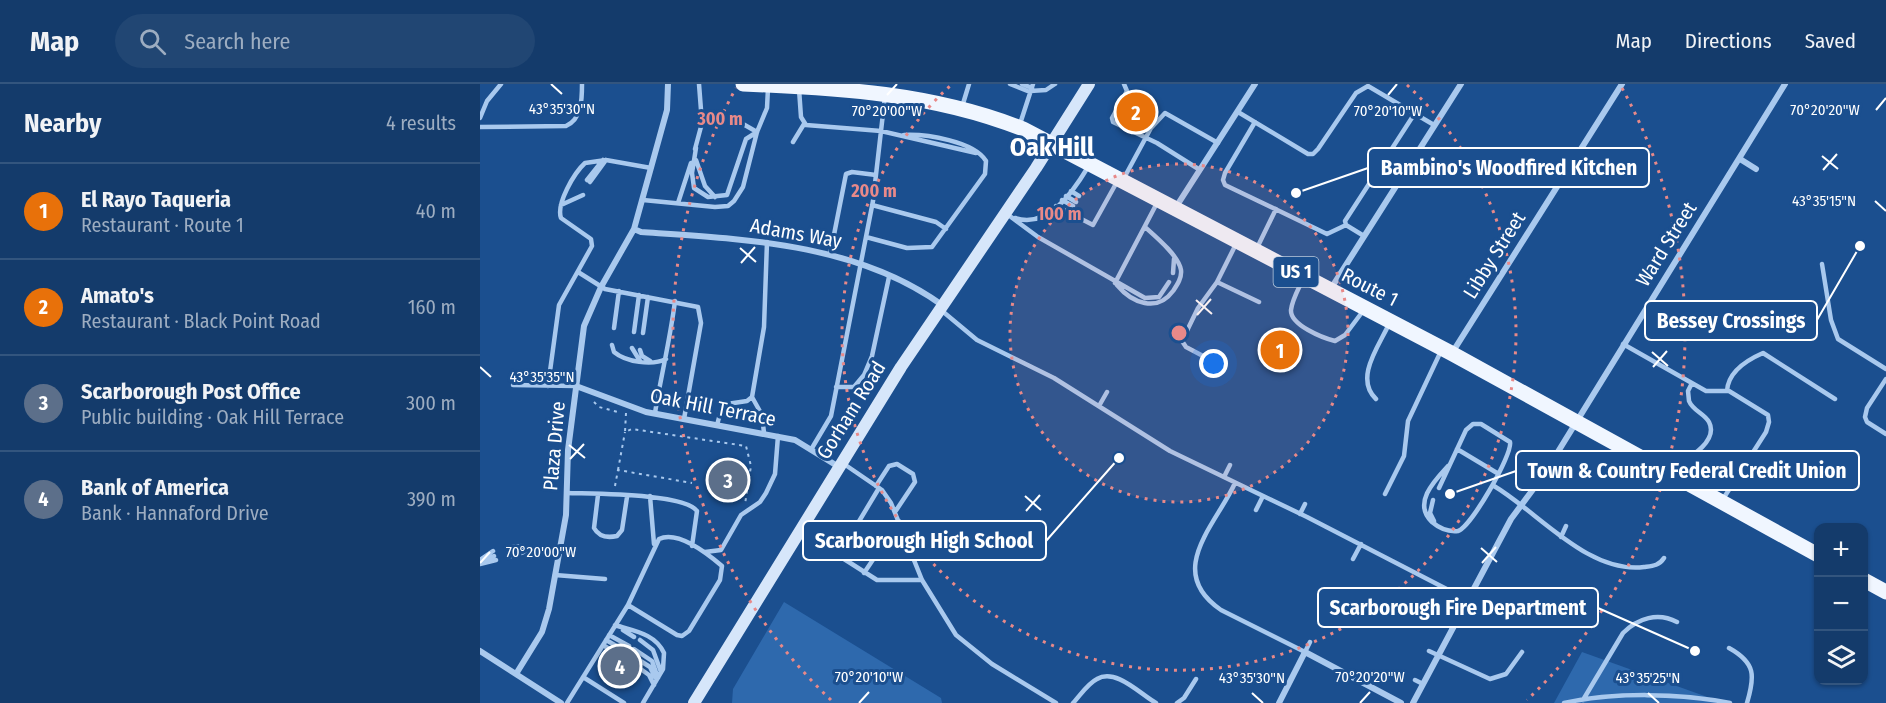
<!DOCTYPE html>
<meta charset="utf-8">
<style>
:root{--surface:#143b6b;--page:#214673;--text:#f1f3f6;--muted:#9dadc1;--line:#33557e;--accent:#95b2f1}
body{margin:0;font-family:"Fira Sans Condensed",sans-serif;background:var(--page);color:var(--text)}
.controls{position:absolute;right:18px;bottom:18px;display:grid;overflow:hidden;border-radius:12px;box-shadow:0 2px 4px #0004}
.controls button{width:54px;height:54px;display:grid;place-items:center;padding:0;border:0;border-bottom:2px solid var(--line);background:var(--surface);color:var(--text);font:30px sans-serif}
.you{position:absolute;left:734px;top:280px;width:21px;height:21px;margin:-15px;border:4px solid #fff;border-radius:50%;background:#1a73e8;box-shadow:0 0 0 9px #1a73e833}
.badge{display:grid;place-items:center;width:39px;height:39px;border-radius:50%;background:var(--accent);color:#fff;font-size:20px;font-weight:700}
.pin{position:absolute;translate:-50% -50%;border:3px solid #fff;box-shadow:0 2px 6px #0006}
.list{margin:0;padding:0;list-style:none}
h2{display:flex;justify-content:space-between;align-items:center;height:78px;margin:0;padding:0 24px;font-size:26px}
h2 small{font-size:20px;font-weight:400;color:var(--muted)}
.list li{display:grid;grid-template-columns:39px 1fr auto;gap:18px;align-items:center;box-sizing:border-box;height:96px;padding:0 24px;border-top:2px solid var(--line)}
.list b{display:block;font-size:22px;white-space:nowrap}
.list p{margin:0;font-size:20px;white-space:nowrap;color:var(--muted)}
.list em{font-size:20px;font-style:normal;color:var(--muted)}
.icon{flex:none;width:33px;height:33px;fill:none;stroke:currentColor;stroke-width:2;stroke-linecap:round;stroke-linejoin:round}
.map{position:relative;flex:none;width:1406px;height:619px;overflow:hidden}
header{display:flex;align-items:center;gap:36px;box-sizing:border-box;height:84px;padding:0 30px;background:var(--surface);border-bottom:2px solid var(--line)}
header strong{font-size:28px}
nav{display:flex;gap:33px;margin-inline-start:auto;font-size:21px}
.search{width:420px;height:54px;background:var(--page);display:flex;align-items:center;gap:15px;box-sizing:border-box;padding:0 21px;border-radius:33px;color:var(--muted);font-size:22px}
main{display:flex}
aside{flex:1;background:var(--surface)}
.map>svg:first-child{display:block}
.green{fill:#2e69ad}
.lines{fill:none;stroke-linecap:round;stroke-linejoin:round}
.path{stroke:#a9c9ee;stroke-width:2;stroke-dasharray:3 4.5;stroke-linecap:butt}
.lane{stroke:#a9c9ee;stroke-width:4.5}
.street{stroke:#a9c9ee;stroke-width:6}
.secondary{stroke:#d6e6fa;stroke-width:12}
.primary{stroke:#f0f6ff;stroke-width:15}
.ticks{fill:none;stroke:#fff;stroke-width:2}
.ring{fill:none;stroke:#e88989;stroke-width:3;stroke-dasharray:3 6}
.labels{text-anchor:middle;stroke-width:6;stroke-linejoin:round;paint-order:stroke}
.shield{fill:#1b4f8f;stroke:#bbcadd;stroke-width:1.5}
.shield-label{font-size:18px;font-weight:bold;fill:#fff}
.street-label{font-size:20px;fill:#fff;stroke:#1b4f8f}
.district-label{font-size:26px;font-weight:bold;fill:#fff;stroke:#1b4f8f}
.ticks-label{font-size:15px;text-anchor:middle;fill:#fff;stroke:#1b4f8f;stroke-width:6;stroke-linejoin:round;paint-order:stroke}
.centre{fill:#e88989;stroke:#1b4f8f;stroke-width:3}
.ring-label{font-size:18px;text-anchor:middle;font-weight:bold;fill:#e88989;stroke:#1b4f8f;stroke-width:6;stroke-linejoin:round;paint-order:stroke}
.leader{fill:none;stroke:#fff;stroke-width:2}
.callout-dot{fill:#fff;stroke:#1b4f8f;stroke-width:2}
.callout{fill:#1b4f8f;stroke:#fff;stroke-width:2}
.callout-label{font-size:21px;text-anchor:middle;font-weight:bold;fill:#fff}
</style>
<header>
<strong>Map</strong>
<div class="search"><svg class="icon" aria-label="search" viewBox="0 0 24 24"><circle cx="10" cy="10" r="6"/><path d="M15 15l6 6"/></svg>Search here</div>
<nav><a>Map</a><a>Directions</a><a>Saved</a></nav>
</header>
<main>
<aside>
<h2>Nearby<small>4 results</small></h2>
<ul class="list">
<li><span class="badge" style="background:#e8710a">1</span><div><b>El Rayo Taqueria</b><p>Restaurant · Route 1</p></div><em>40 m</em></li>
<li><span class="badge" style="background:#e8710a">2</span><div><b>Amato's</b><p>Restaurant · Black Point Road</p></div><em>160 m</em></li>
<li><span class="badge" style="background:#5c6f8a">3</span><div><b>Scarborough Post Office</b><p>Public building · Oak Hill Terrace</p></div><em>300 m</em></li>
<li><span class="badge" style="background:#5c6f8a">4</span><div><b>Bank of America</b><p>Bank · Hannaford Drive</p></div><em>390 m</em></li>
</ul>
</aside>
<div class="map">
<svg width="1406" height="619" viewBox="0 0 1406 619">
<rect width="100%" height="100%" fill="#1b4f8f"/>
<!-- green -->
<path class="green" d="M304 518 461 614 462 619H252L253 605Z
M1102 568 1244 619H1074Z"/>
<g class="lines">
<!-- path -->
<path class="path" d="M114 318 119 323 138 328
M146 329 145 348 152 345 266 362 271 382 265 420
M138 386 145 348
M135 402 138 386 212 399"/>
<!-- lane -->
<path class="lane" d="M530 0 550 8
M542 0 552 4
M644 0 647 7 632 34 633 38 677 59 720 86
M319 5 321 33 326 41 401 47 496 69
M550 7 566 6 575 0
M482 23 489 0
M758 28 828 70H833L838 65 876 9 888 2 954 41
M0 34 7 17 21 0
M775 38 745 89 743 96 745 101 847 150 866 141
M540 40 553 0
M0 43 86 42C102 35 102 15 102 0
M313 58 324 40
M216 64 212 89 214 104 228 113 247 111 266 55 277 48 256 36 222 34
M215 65 222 39 219 0
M216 76 225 102 235 113
M644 94 671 44 685 29 738 59
M107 96 123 76
M110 98 126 76
M591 107 599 112
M586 112 596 118
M163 116 235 123 248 122 254 117 263 103 277 48 287 24 288 4
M582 116 593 122
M198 119 211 79
M81 121 103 111
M392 121 456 138 466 145
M576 122 613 141 638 96
M527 130 558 153 665 214 679 213 689 198
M535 134C568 145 593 108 608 83
M884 152 866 141 865 137 935 29
M386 153 427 164 452 163 505 90 506 77C494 57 446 50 424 51
M777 164 796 125
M350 171 366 90 372 88 396 91
M1342 180 1351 236 1358 255 1406 285
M98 188 125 205 218 223 221 239 204 335
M693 189 694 175
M823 195C819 204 812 216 811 226 810 241 843 254 855 257L865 251 883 227
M737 198 756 160
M635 199 677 119
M637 201C652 219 677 229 693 207 697 201 702 194 701 186 699 172 675 152 665 143
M461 226 497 256 574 294 690 367 827 433 986 515
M134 244 139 207
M154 248 159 211
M163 249 168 213
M1143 260 1226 307H1249L1288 331 1289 338 1286 348 1243 415
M132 261 134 268C146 278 172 282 186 275
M152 264 160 277
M160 266 162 272 170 277
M740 281 706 263 702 257 718 224 737 198 779 218
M1406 295 1387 324 1385 333 1387 338 1406 350
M33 301 96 302
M68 302 79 221 112 162 111 155 81 134C76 120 94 89 105 79L126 76 171 84
M356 303H374L384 291 392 272 409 193
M1247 307C1248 288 1267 276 1283 269L1355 315
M272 313 284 243 287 158
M896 315C874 294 899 262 909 240
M619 322 627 308
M175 329C181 292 190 256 195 217
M237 341 240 330 247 320 267 317 272 313 282 331 284 349
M332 364 351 332 393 117 405 12
M977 365 1017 389
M364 380 402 406 411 419 442 496 476 551 512 580 576 619
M1189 387C1202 378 1240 359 1229 338 1224 329 1213 327 1209 317L1208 307 1212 299
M744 393 750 381
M755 399C736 441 684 487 741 526L825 568 830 558
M396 402 409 382 417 380 433 390 435 398 415 428
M1014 402C1058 428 1108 490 1164 483 1172 482 1179 482 1184 474
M399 404 363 464 364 475 397 496H442
M959 404 986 346 993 340H1001L1030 358C1033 370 991 443 978 447 968 448 959 444 952 438 932 419 955 396 968 382
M87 409C112 410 204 409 217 427L212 462
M905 410 924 372 928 337 961 267
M118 411 114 444C119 453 128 454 137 452L142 446 147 413
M170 412 174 460
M953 416 950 429 954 437
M776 426 783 412
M820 430 825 420
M1081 453 1086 442
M28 463 43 462
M29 468 52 464 79 467
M225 468 241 466 261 431 280 418 286 409 295 390 298 352
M31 472 50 466
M873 475 881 460
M0 476 13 467
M2 477 14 472
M0 480 16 476
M384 489 419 437
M75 491 125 495
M963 538 972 543
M135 541C153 547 175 549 184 569L183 585 163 619
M143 546 154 553
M129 551 149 562
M126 556 145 567
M160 556 173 566 181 588
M123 561 142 573
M1249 564C1276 579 1275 592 1267 619
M154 565 172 577 178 594
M949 567 1010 595 1026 590 1042 568
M151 571 170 583 175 593
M148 576 169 591 174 601
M103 593 144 619
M935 596 943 600
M1103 616 1143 549C1158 534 1178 528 1197 538
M87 619 148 521 179 455C198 446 228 470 242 482L240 496 209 547 202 552 197 551 148 521
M593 619C600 612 607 600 617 595 636 584 660 610 676 619
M697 619 704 614 716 595
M1084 619C1133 608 1201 609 1250 619"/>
<!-- street -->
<path class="street" d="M1260 75 1276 85
M696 123 775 0
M154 145 161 148C264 155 376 159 462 221
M850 206 981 0
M972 269 1142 0
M96 302 166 328 315 356 359 383
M0 567 81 619
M36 590 62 548 69 525 86 431 88 366 104 242 121 203 154 145 187 26 188 0
M799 619 825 568 921 619
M933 619 1031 435 1063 392 1305 0"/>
<!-- secondary -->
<path class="secondary" d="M214 619 421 283 556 84 609 0"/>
<!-- primary -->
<path class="primary" d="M263 0C359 4 453 9 543 45L971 269 1338 471
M1384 496 1406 508"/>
</g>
<!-- ticks -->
<path class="ticks" d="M71 0 82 10M407 11 417 0M908 11 917 0M1396 26 1406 14M1342 72 1358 85M1343 86 1357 70M1395 117 1406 127M260 164 276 178M261 179 275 163M716 216 732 230M717 231 731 215M1172 268 1188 282M0 283 11 293M1173 283 1187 267M89 361 105 374M90 375 104 360M545 412 561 426M546 427 560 411M1001 464 1017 478M0 479 10 468M1002 479 1016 463M772 609 783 619M1168 609 1179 619M379 619 389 608M880 619 890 608"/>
<!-- distance rings -->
<circle cx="699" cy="249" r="169" fill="#e88989" fill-opacity=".12"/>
<g class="ring">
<circle cx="699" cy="249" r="169"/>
<path d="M927 1A337 337 0 1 1 471 1"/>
<path d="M351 616A506 506 0 0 1 256 4M1142 4A506 506 0 0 1 1047 616"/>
</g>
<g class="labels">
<!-- shield labels -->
<rect class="shield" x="793.5" y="173" width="45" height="30" rx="4.5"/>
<g class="shield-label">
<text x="816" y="194">US 1</text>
</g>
<!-- street labels -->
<g class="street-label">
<text transform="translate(316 149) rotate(10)" y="7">Adams Way</text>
<text transform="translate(1186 160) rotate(-58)" y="7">Ward Street</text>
<text transform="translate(1014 171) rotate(-58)" y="7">Libby Street</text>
<text transform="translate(890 203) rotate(27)" y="7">Route 1</text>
<text transform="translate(233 323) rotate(11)" y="7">Oak Hill Terrace</text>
<text transform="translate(371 326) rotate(-58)" y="7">Gorham Road</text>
<text transform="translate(74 362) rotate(-85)" y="7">Plaza Drive</text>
</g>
<!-- district labels -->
<g class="district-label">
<text x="572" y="72">Oak Hill</text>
</g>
</g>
<g class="ticks-label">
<text x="82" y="30">43°35'30"N</text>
<text x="1345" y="31">70°20'20"W</text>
<text x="407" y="32">70°20'00"W</text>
<text x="908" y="32">70°20'10"W</text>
<text x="1344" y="122">43°35'15"N</text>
<text x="62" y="298">43°35'35"N</text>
<text x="61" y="473">70°20'00"W</text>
<text x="389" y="598">70°20'10"W</text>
<text x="890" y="598">70°20'20"W</text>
<text x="772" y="599">43°35'30"N</text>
<text x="1168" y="599">43°35'25"N</text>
</g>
<circle cx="699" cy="249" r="9" class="centre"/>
<g class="ring-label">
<text x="240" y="41">300 m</text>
<text x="394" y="113">200 m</text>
<text x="579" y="136">100 m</text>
</g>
<!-- callouts -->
<path class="leader" d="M816 109L888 84M1380 162L1337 236M970 410L1036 387M639 374L566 457M1215 567L1118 524"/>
<g class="callout-dot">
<circle cx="816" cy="109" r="6"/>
<circle cx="1380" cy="162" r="6"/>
<circle cx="970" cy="410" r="6"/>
<circle cx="639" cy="374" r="6"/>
<circle cx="1215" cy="567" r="6"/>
</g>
<g class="callout">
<rect x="888" y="64" width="281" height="39" rx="6"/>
<rect x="1165" y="217" width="172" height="39" rx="6"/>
<rect x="1036" y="367" width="343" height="39" rx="6"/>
<rect x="323" y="437" width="243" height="39" rx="6"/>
<rect x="838" y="504" width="280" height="39" rx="6"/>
</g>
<g class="callout-label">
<text x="1029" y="91">Bambino's Woodfired Kitchen</text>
<text x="1251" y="244">Bessey Crossings</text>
<text x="1207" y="394">Town &amp; Country Federal Credit Union</text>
<text x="444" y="464">Scarborough High School</text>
<text x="978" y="531">Scarborough Fire Department</text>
</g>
</svg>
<div class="controls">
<button>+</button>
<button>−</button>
<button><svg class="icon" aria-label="layers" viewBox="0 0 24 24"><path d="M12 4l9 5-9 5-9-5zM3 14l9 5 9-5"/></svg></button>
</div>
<div class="you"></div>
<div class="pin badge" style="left:800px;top:266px;background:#e8710a">1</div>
<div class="pin badge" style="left:656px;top:28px;background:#e8710a">2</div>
<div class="pin badge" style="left:248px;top:396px;background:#5c6f8a">3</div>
<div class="pin badge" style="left:140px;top:582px;background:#5c6f8a">4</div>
</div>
</main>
